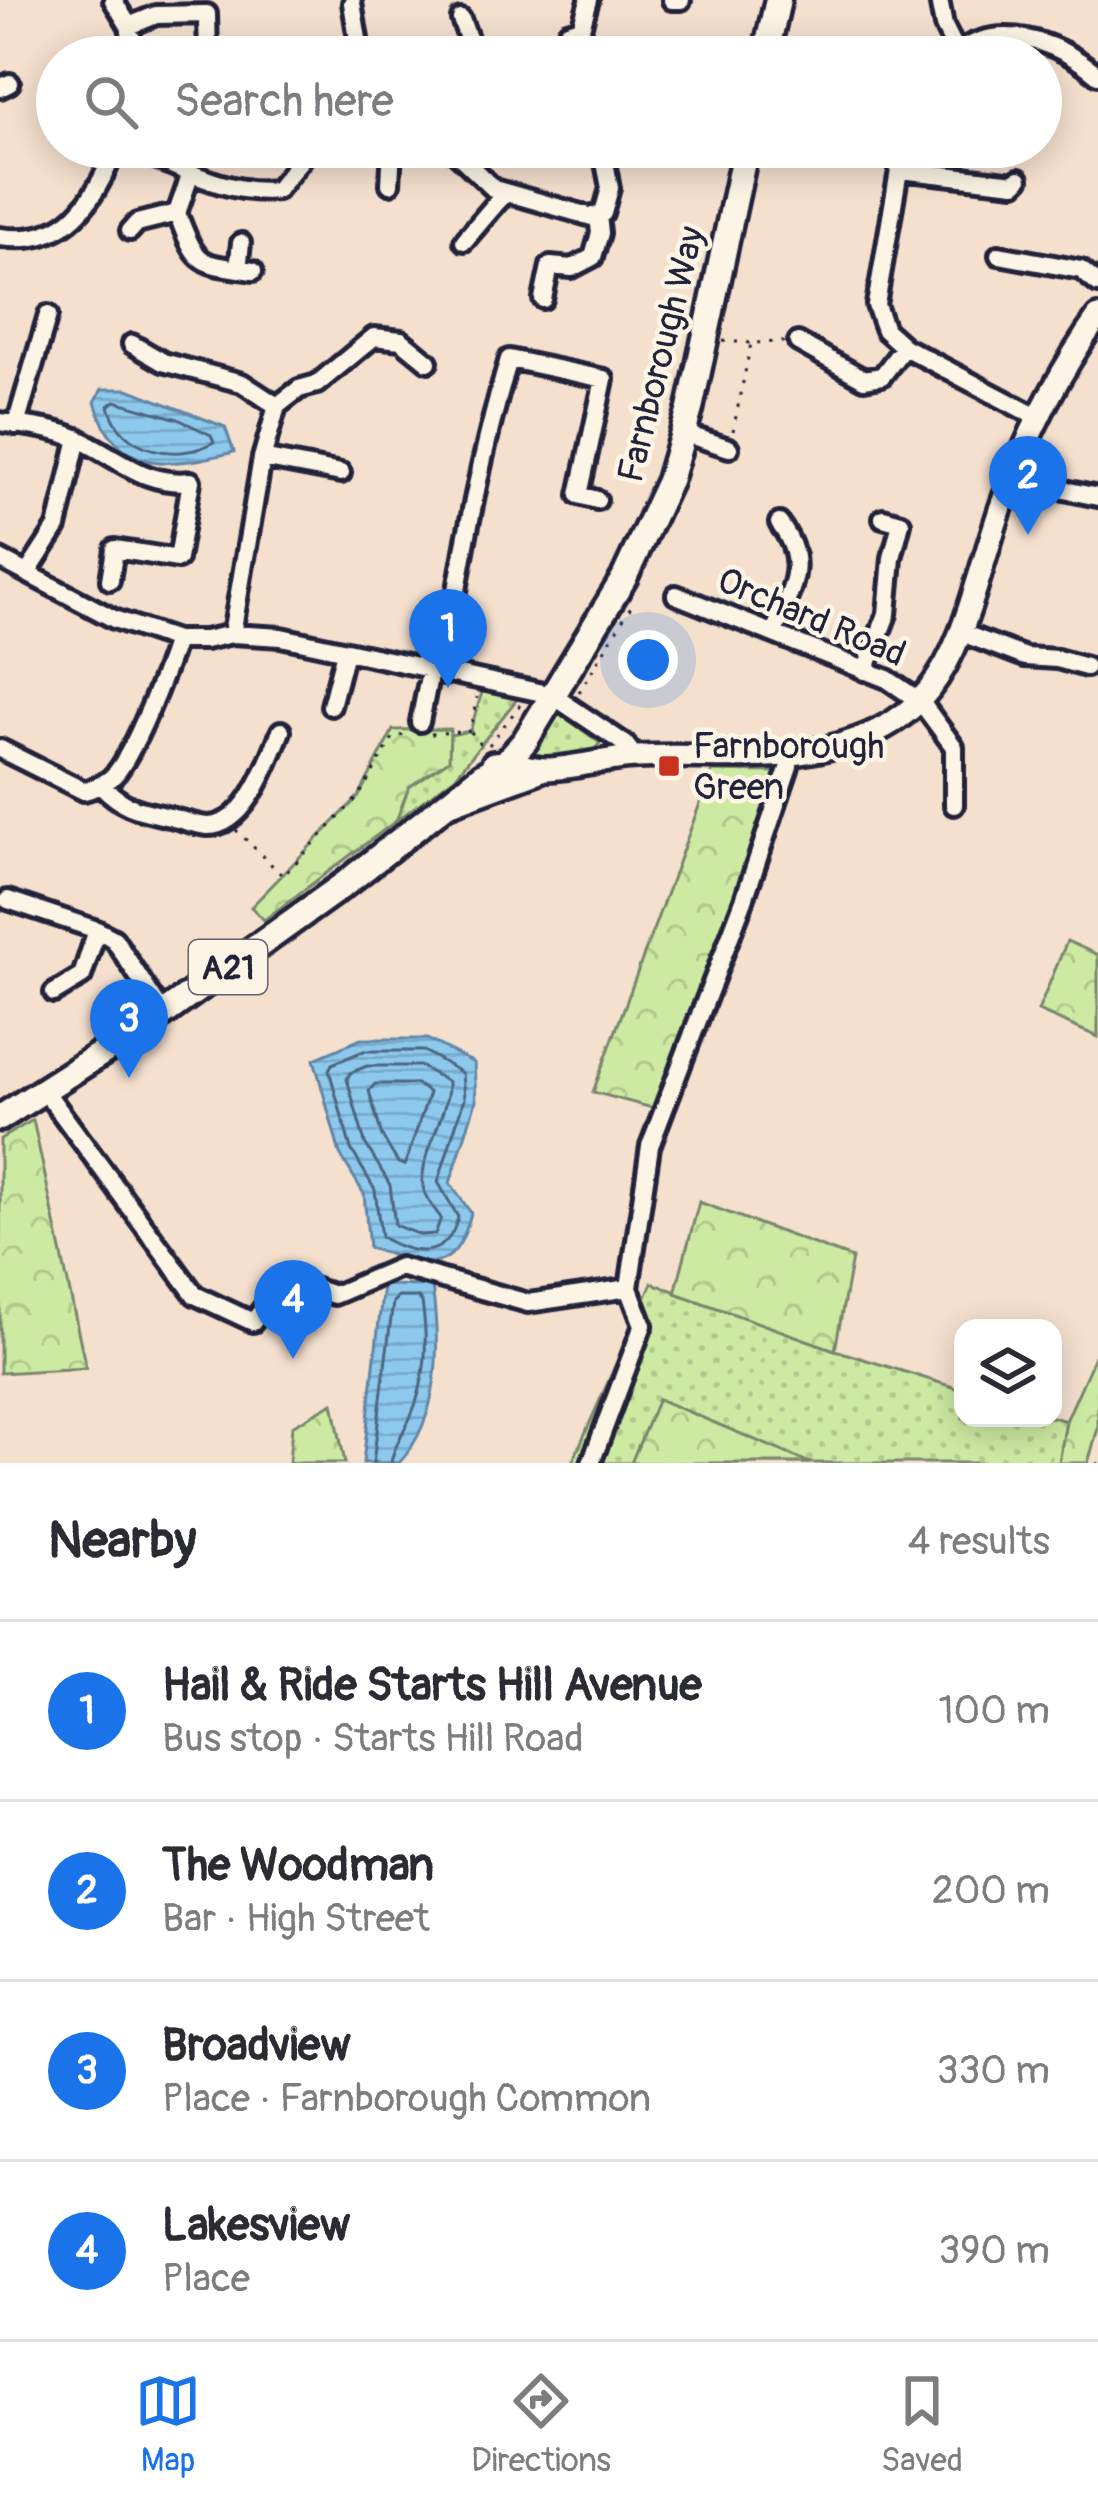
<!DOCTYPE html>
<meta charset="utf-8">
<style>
:root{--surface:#fff;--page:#f7f7f7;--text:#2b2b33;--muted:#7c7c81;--line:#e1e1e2;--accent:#1a73e8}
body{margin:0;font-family:Pangolin,sans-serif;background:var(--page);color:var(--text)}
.controls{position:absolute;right:36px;bottom:36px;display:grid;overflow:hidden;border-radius:24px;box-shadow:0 6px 30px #0003}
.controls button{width:108px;height:108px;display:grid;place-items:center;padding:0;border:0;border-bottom:3px solid var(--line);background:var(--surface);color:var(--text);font:60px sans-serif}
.you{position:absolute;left:648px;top:660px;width:42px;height:42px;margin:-30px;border:9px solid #fff;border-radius:50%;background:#1a73e8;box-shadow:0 0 0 18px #1a73e833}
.badge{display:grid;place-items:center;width:78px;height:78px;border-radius:50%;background:var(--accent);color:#fff;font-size:39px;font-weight:700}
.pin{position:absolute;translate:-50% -99px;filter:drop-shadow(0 3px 6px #0008)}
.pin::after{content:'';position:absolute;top:63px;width:42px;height:36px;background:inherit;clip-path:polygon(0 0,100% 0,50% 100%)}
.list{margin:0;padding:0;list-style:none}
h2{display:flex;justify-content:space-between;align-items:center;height:156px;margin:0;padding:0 48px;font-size:51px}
h2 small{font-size:39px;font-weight:400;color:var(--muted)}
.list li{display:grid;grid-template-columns:78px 1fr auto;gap:36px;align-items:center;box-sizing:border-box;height:180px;padding:0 48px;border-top:3px solid var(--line)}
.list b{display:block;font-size:45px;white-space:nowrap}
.list p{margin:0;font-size:39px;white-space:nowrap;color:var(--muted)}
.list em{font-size:39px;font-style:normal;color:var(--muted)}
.icon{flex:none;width:66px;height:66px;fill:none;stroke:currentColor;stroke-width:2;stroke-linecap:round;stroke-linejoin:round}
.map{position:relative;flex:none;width:1098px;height:1463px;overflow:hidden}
.search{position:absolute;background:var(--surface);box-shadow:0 6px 30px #0003;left:36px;right:36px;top:36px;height:132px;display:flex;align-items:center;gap:30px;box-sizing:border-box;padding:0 42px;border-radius:66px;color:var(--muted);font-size:45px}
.sheet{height:876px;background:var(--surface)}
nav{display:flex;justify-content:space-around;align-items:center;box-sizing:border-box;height:168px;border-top:3px solid var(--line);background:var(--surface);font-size:33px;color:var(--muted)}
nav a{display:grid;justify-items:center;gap:6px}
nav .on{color:var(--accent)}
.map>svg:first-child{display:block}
.grass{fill:url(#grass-dots);stroke:#78866e;stroke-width:3}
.forest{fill:url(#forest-crowns);stroke:#78866e;stroke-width:3}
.water{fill:url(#water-rules);stroke:#6286a6;stroke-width:3}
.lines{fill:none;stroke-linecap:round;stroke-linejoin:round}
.shore{stroke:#4d6582;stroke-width:3}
.minor-casing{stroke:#22223b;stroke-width:26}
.major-casing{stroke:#22223b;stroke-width:30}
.highway-casing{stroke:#22223b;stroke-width:33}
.path{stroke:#22223b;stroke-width:3;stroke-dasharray:3 9;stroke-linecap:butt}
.minor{stroke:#fcf5e5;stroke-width:16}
.major{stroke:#fcf5e5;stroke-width:21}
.highway{stroke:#fcf5e5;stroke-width:24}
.poi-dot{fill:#c8321e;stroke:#fcf5e5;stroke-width:4.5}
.labels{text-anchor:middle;stroke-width:9;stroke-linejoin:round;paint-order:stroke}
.shield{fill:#fcf5e5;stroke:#63616e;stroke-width:3}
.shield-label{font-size:33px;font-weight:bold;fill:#22223b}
.street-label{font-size:36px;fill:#22223b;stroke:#fcf5e5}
.poi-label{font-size:36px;fill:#22223b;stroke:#fcf5e5;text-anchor:start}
</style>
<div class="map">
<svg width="1098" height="1463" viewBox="0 0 1098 1463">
<defs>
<pattern id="grass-dots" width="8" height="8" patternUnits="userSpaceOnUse" patternTransform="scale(3)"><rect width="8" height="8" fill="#cdeaa2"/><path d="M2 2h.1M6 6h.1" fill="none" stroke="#b0c88c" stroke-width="1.8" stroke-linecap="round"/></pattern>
<pattern id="forest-crowns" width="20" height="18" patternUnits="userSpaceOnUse" patternTransform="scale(3)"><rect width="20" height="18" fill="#cdeaa2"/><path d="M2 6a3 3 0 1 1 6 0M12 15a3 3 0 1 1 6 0" fill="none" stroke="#b0c88c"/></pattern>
<pattern id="water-rules" width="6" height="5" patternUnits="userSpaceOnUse" patternTransform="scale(3)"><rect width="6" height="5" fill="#8dc9ed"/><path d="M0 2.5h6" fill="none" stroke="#79accc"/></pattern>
</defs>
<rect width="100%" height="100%" fill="#f5e0ce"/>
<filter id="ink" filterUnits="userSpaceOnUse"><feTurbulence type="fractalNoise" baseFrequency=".00833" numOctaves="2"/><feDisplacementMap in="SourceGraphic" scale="24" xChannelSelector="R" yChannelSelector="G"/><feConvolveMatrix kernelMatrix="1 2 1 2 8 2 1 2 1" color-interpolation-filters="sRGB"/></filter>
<g filter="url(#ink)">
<!-- grass -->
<path class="grass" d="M483 689 517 699 455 777 396 821 409 787 448 760 450 735 470 731Z
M558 712 600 743 593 751 526 761 523 754Z
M652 1283 835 1350 963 1390V1418L1053 1417 1066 1421 1060 1463H572Z"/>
<!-- forest -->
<path class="forest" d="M450 729 449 760 409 787 396 821 264 920 251 907 359 796 393 730Z
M712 771 784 772 656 1109 593 1092Z
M1067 941 1098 955V1037L1038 1011Z
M33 1120 86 1368 0 1373V1139Z
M699 1202 852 1258 835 1350 675 1293Z
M1098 1349V1428L1088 1463H1059L1066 1421Z
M658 1399 810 1463H631Z
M333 1403 345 1463H289L292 1426Z"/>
<!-- water -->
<path class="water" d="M102 389H128L225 427 234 452C173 467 116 477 95 402Z
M361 1039H427L474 1063 476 1101 450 1183 471 1213C454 1281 425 1265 369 1248L364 1194 340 1154 314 1059Z
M383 1285 432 1286C440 1344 442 1416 399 1463H363Z"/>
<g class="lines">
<!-- shore -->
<path class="shore" d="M115 401 178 419 211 435 214 442C178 463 120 452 109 406Z
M364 1051H424L462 1073 464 1099 438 1182 458 1217C447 1261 414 1256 381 1237L375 1190 351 1149 329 1070 332 1064Z
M367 1066H420L448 1082C450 1115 413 1164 425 1194 429 1203 436 1211 441 1218L435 1234 420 1235 395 1225 390 1185 365 1143 347 1079 350 1073Z
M375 1084H416L429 1093 405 1165 398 1163 382 1136 369 1091Z
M373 1463 393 1302 398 1297H417L422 1302C428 1343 427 1380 410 1418 403 1433 393 1448 391 1463"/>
<!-- minor casing -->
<g class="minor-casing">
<path id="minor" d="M113 0 129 26 135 57
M672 0H681
M939 0 944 26 957 52
M352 3 361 57
M461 19 475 57
M129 26 156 15 207 14 208 57
M568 32 581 28 589 0
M951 57C998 19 1057 41 1098 75
M0 88 10 83
M129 147C176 165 226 196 277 190L311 147
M450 147 494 189 592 217 603 213 610 188 602 147
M903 147 876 305 885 330 904 347 1037 417
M900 170 1015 183 1019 179
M191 173 177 213C198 267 197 263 253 271
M390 184 392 147
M130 231 137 223 177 213
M0 237C67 247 95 201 116 147
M464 241 504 194
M999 255 1081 270 1098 284
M238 269 241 243
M543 299 550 266 572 268 593 257 600 233 598 216
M798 342 864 379 882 376 904 347
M132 344 163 362 242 383 277 406
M0 422C25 426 53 428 76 438 116 455 144 487 191 481L178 559 115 549 110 580
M16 425 48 315
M683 433 729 448
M262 458 341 473
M1012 479 1098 497
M0 559 114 619 176 640H205L232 634 281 637 552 695 625 744 635 757
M28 572 57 527 78 438
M676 595 887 679 921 702 954 747V805
M774 633C790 588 811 565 779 523
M962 633 1025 657 1057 659 1086 667
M232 634 262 458 277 406 299 389 317 384 374 337 401 340 428 362
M865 671 887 614 892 558 901 523 883 518
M444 675C459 567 478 464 509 359L604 379 579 495 597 500
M331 706 345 652
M420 722 430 672
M0 749 84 791C98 787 108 783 117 772 137 746 165 673 176 640
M102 786C125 809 139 810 170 817 182 820 195 825 208 826 247 826 269 760 281 731
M8 900 97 930 114 939 163 1014
M54 993 82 976 97 930
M45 1091 195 1295 253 1322C283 1281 286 1278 334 1295L400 1267 528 1303 629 1288 650 1146 744 900 789 766 787 755
M591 1463 643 1325 629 1288"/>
</g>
<!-- major casing -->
<g class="major-casing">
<path id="major" d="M493 763C510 760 528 769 547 769 577 768 607 758 637 757 689 754 742 760 793 754 958 733 957 635 1002 504 1026 437 1057 375 1098 317
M451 804 540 771"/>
</g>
<!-- highway casing -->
<g class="highway-casing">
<path id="highway" d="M765 57 778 0
M0 1118 163 1014 346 883 483 775 506 762 525 741 624 578 669 481 690 409 746 147"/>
</g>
<!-- path -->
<path class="path" d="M723 341 750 343
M733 431 751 343 784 342
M579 692 633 603
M471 732 484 749
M431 734 470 731 477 697
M489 745 520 705
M236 830 283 876 359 796 394 736 409 735
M1098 1463V1462"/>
<!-- minor -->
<use href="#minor" class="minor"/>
<!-- major -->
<use href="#major" class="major"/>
<!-- highway -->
<use href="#highway" class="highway"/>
</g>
</g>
<!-- markers -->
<rect class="poi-dot" x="657" y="754" width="24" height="24" rx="6"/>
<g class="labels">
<!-- shield labels -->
<rect class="shield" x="189" y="940" width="78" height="54" rx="9"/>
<g class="shield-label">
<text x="228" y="979">A21</text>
</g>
<!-- street labels -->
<g class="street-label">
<text transform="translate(660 354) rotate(-76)" y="13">Farnborough Way</text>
<text transform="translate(812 616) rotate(23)" y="13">Orchard Road</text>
</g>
<!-- poi labels -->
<g class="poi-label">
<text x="693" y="758">Farnborough<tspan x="693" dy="41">Green</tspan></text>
</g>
</g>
</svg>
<div class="controls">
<button><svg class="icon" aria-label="layers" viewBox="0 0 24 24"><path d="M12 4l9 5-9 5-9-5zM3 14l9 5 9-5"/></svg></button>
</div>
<div class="you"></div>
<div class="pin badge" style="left:448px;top:688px">1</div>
<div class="pin badge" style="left:1028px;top:535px">2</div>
<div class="pin badge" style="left:129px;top:1078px">3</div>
<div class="pin badge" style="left:293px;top:1359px">4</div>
<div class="search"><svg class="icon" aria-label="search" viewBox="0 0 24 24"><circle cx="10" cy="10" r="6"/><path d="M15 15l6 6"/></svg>Search here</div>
</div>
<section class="sheet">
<h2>Nearby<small>4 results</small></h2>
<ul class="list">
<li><span class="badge">1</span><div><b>Hail &amp; Ride Starts Hill Avenue</b><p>Bus stop · Starts Hill Road</p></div><em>100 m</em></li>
<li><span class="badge">2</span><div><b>The Woodman</b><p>Bar · High Street</p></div><em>200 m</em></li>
<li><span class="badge">3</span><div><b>Broadview</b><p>Place · Farnborough Common</p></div><em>330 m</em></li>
<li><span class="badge">4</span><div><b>Lakesview</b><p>Place</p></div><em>390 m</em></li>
</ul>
</section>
<nav>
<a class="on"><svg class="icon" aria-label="map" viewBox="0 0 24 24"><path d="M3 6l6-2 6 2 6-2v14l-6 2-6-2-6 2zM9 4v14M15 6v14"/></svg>Map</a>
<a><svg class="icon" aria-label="directions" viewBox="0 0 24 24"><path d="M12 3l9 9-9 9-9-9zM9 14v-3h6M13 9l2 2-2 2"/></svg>Directions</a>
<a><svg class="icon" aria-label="saved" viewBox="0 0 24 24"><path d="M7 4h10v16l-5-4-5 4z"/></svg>Saved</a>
</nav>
